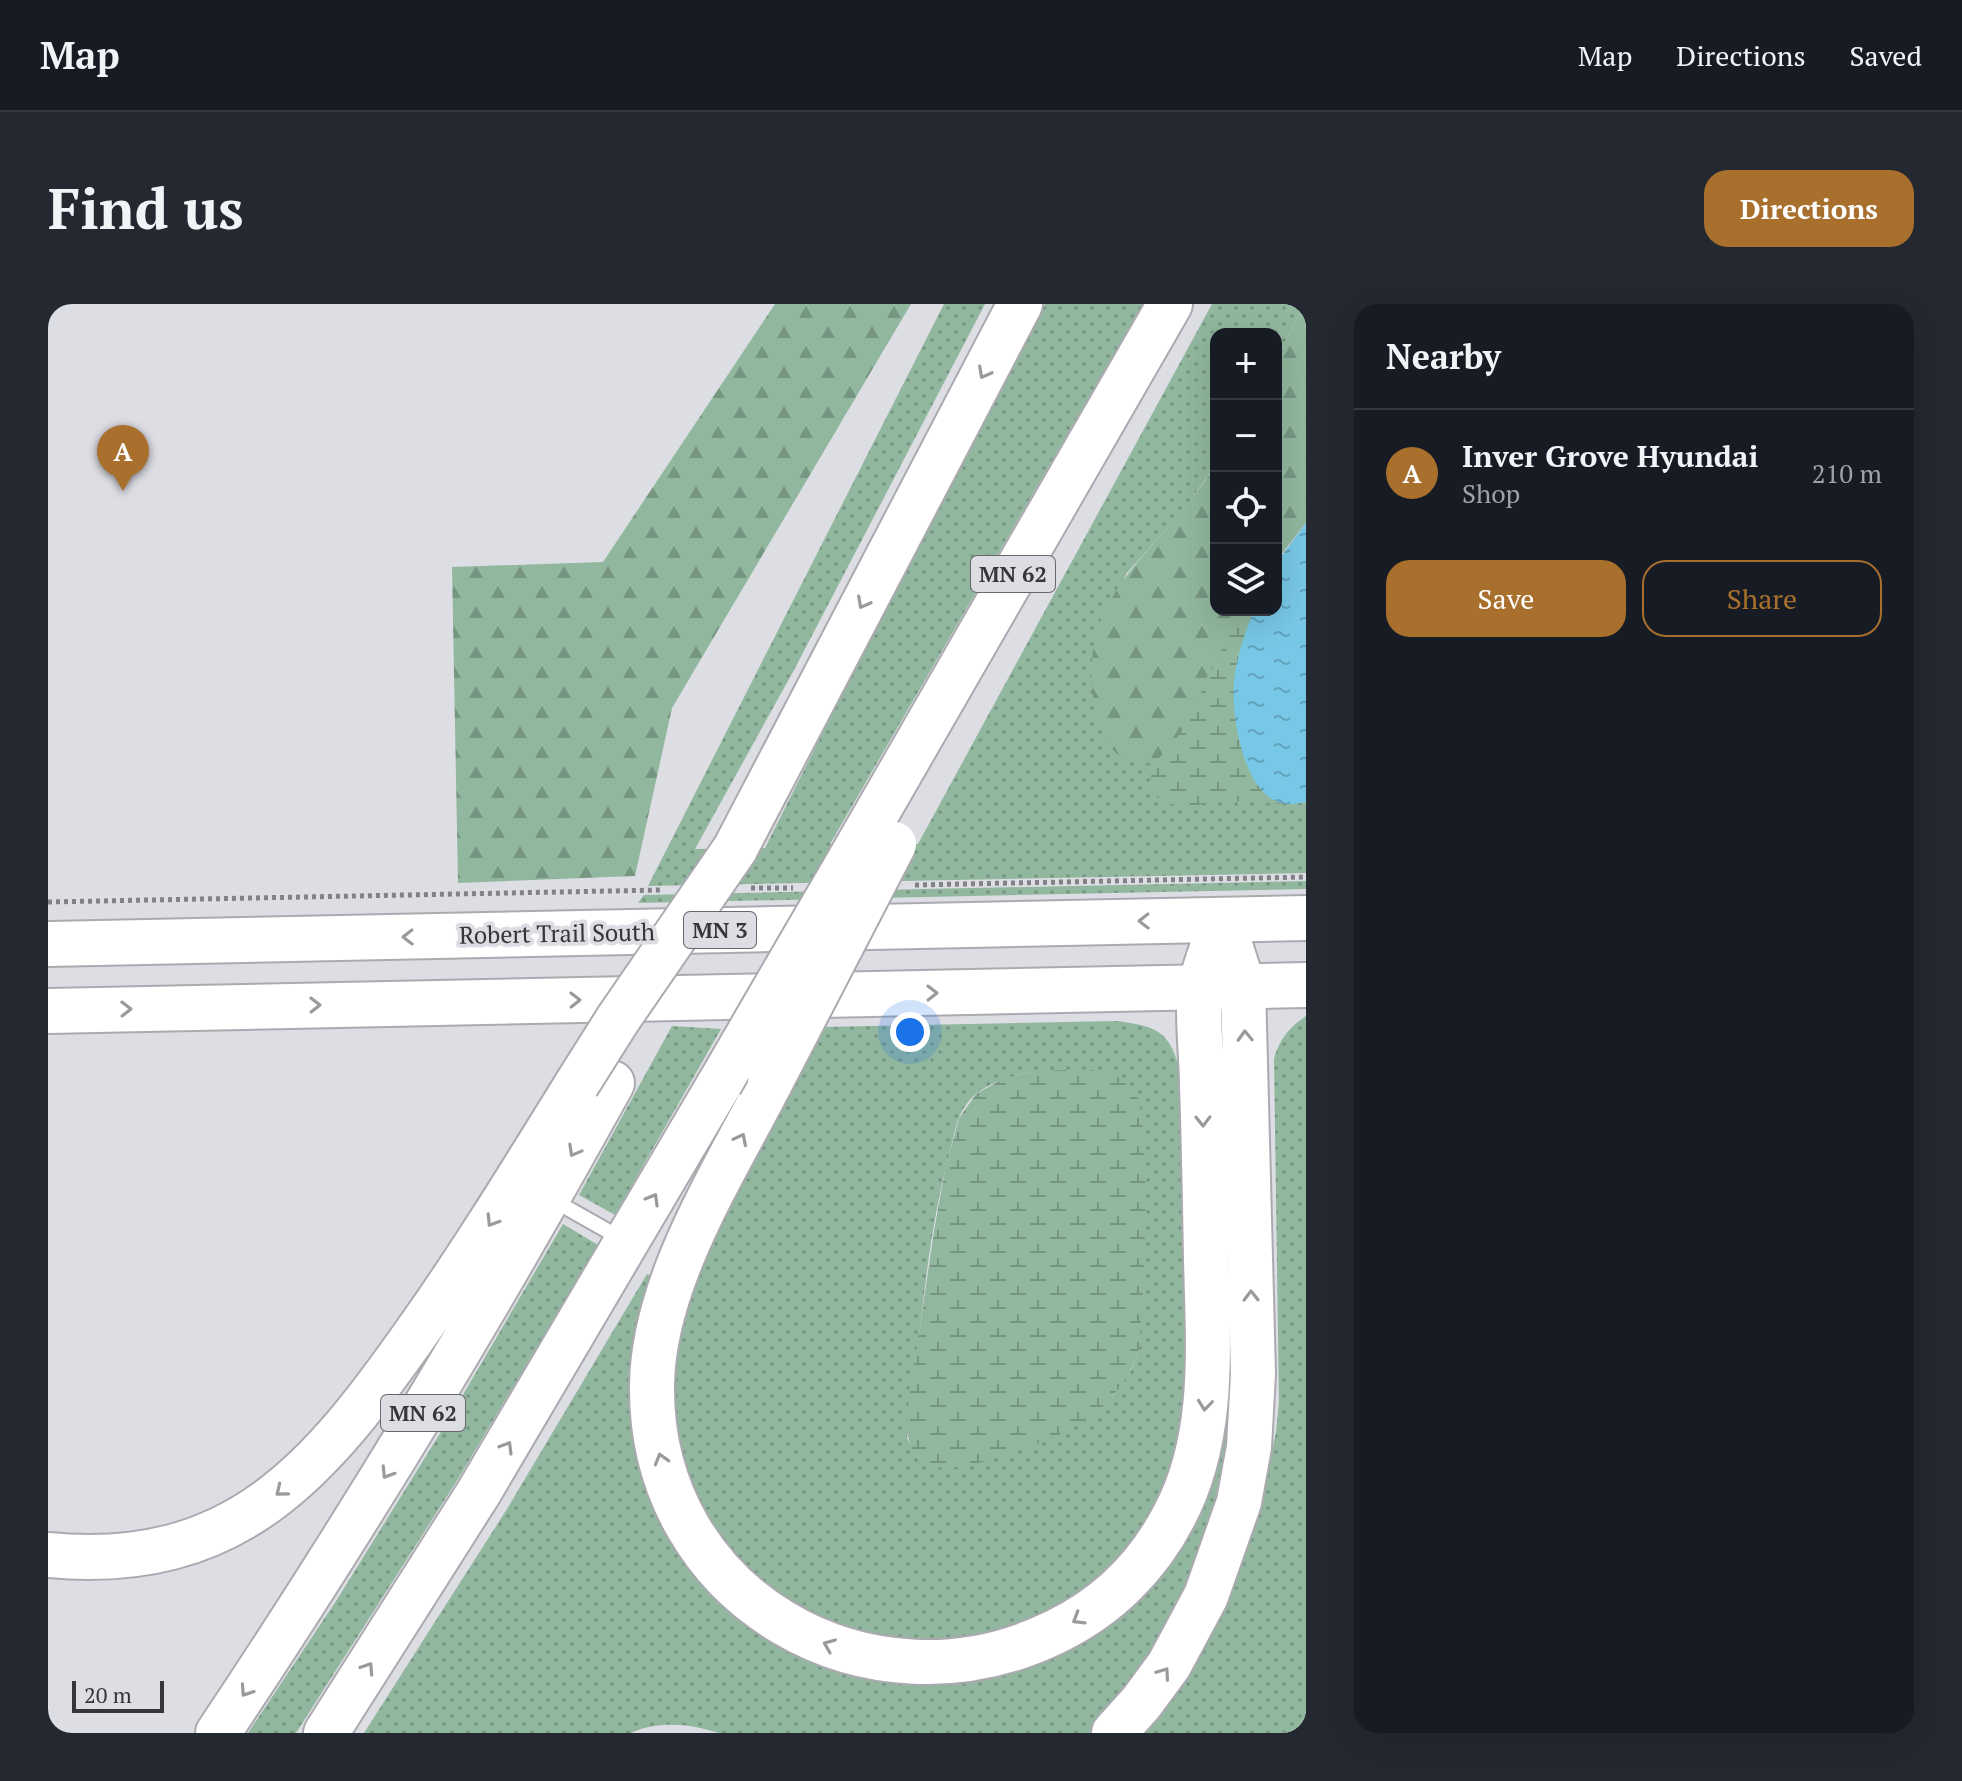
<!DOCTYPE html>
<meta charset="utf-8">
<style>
:root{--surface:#171b24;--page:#242831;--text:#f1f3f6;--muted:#9ea1a6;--line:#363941;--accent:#a86f2d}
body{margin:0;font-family:"PT Serif",serif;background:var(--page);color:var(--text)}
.controls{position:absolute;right:24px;top:24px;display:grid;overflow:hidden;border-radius:16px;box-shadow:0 8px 32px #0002}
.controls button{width:72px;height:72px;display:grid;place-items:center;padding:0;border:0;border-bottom:2px solid var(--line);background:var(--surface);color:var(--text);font:40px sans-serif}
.scale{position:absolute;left:24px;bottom:20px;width:92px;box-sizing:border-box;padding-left:8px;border:4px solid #363638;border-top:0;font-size:22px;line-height:28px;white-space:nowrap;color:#363638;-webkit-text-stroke:6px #dddde4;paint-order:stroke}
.you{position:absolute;left:862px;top:728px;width:28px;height:28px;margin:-20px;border:6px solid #fff;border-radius:50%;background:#1a73e8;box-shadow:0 0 0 12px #1a73e833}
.badge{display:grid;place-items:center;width:52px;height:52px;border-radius:50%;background:var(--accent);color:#fff;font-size:26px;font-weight:700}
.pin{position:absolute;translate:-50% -66px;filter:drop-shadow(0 2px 4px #0008)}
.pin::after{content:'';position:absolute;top:42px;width:28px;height:24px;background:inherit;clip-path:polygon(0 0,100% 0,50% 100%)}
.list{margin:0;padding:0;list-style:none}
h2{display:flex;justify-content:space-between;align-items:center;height:104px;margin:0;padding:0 32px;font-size:34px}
h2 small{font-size:26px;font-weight:400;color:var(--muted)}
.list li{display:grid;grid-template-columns:52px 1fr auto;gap:24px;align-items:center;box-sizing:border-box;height:128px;padding:0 32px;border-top:2px solid var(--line)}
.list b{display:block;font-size:30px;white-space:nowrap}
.list p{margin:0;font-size:26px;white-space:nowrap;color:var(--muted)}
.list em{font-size:26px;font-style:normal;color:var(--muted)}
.actions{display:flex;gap:16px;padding:24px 32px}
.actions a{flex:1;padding:18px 0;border:2px solid var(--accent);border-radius:24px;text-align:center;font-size:28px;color:var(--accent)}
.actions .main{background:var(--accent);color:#fff}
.icon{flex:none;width:44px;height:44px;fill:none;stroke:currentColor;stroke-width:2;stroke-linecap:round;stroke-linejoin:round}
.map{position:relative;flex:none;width:1258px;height:1429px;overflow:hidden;border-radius:24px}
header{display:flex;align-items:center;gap:48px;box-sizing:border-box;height:112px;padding:0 40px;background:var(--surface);border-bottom:2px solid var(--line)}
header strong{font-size:38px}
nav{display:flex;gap:44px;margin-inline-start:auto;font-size:28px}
.intro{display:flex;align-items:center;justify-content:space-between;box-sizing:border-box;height:192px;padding:0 48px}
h1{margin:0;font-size:56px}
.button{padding:20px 36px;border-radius:24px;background:var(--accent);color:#fff;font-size:28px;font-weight:700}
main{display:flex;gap:48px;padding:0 48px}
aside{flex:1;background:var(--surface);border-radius:24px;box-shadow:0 8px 32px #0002}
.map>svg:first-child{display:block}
.grass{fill:url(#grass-dots);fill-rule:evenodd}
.forest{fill:url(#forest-firs)}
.wetland{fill:url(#wetland-marsh)}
.water{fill:url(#water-ripples)}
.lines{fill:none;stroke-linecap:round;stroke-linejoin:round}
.service-casing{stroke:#aaaab0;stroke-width:18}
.primary-casing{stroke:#aaaab0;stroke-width:48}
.motorway-casing{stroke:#aaaab0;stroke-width:48}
.path{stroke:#828286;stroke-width:5;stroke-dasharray:4 4;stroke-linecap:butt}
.service{stroke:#fff;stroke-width:14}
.primary{stroke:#fff;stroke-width:44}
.motorway{stroke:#fff;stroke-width:44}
.motorway-bridge-casing{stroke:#aaaab0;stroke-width:48;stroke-linecap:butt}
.motorway-bridge{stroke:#fff;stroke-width:44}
.oneway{stroke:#9a9a9c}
.labels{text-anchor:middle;stroke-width:8;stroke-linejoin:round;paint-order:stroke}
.shield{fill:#dddde4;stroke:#68686c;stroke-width:2}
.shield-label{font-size:22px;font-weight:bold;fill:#363638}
.street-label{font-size:24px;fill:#363638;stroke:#dddde4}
</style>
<header>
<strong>Map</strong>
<nav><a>Map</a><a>Directions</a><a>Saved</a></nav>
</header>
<div class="intro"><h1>Find us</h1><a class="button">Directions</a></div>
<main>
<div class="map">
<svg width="1258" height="1429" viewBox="0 0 1258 1429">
<defs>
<pattern id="grass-dots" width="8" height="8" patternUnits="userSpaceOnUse" patternTransform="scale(2)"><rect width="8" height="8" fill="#91b79e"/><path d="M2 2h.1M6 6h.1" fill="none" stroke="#779682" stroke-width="1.8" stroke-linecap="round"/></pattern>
<pattern id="forest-firs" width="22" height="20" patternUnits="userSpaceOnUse" patternTransform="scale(2)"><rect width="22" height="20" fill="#91b79e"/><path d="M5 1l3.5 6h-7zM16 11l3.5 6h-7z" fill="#779682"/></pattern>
<pattern id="wetland-marsh" width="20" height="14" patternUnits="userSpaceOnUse" patternTransform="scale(2)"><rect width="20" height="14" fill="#91b79e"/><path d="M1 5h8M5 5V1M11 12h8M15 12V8" fill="none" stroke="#779682"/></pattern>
<pattern id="water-ripples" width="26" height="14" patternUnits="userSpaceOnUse" patternTransform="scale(2)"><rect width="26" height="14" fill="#77c8e6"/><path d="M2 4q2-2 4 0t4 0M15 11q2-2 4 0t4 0" fill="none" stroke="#62a3bb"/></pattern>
</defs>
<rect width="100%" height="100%" fill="#dddde4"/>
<!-- grass -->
<path class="grass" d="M896 0H937L746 366 647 545 717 544 805 368 997 0H1095L782 540H870L1164 0H1256L1228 57V30H1168V160L1137 204 1079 269 1050 324 1206 306 1188 364 1235 500 1258 498V569L600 582Z
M1258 577V585L590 599 596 591Z
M1258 712V1429H1091L1215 1190 1228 1128 1231 1097 1226 755C1232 734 1241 724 1258 712Z
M1069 717C1113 723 1122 728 1134 773L1140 1050 1138 1098 1124 1169 1090 1233 1050 1278 985 1317 907 1338 822 1334 740 1300 701 1268 672 1236 649 1198 634 1162 623 1082 629 1031 658 949 773 723ZM982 768 1097 883 1090 1050 1084 1064 1065 1092 882 1161 870 1153 859 1134C872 1039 877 940 902 847 906 832 908 814 918 801 932 780 959 774 982 768Z
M624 722 673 725 567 911 531 891Z
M515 920 550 941 410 1175 248 1429H200L290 1294 396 1123Z
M599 970 608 975 589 1120 763 1352 1050 1323 1176 1075H1188L1171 1208 1107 1352 1046 1425 1042 1429H670C645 1420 609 1416 583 1429H316L459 1205Z"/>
<!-- forest -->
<path class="forest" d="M727 0H863L624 404 587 572 410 579 404 263 555 258Z
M1256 0H1258V219L1228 257V57Z
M1168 160V306H1194C1180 330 1167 356 1155 382 1145 404 1136 433 1117 450 1105 460 1091 463 1077 455 1040 435 1038 357 1051 321 1069 273 1105 243 1136 204 1148 190 1158 175 1168 160Z"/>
<!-- wetland -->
<path class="wetland" d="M1194 306H1206C1187 358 1178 405 1199 458 1207 477 1215 492 1235 500 1218 499 1202 497 1185 497 1163 497 1132 508 1112 495 1102 489 1101 477 1104 468 1109 451 1128 439 1136 423 1157 384 1172 343 1194 306Z
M1033 765C1055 768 1074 769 1087 788 1104 813 1096 1012 1090 1050 1079 1077 1061 1100 1037 1117 1011 1134 914 1172 885 1162 866 1156 859 1137 858 1118L886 927 897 866 911 814 928 790 953 776 982 768Z"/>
<!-- water -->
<path class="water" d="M1258 219V498C1250 499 1241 502 1233 499 1195 489 1183 411 1186 378 1188 354 1197 329 1206 306H1228V259Z"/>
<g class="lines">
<!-- service casing -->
<g class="service-casing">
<path id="service" d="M505 896 574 935"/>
</g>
<!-- primary casing -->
<g class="primary-casing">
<path id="primary" d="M0 640 1258 614
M0 707 1258 681"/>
</g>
<!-- motorway casing -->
<g class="motorway-casing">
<path id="motorway" d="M811 540 1122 0
M687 545 972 0
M722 779C676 869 605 978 604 1081 601 1294 822 1420 1009 1327 1060 1302 1100 1262 1126 1212 1168 1133 1160 1042 1158 956 1157 898 1156 839 1154 780 1154 754 1148 703 1153 680 1158 658 1167 637 1174 616
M0 1251C188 1269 272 1166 371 1025 427 946 478 862 529 780
M170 1429C311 1218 441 1002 564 779
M278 1429 431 1188 672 779
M1066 1429 1093 1399 1121 1361 1158 1292 1191 1198 1201 1143 1205 1070 1195 682 1174 616"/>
</g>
<!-- path -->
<path class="path" d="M867 581 1258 573
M703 584H745
M0 598 613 586"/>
<!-- service -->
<use href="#service" class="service"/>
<!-- primary -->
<use href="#primary" class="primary"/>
<!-- motorway -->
<use href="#motorway" class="motorway"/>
<!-- motorway-bridge casing -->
<g class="motorway-bridge-casing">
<path id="motorway-bridge" d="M672 779 811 540
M722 779 846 540
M529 780 570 715 687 545"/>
</g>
<!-- motorway-bridge -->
<use href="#motorway-bridge" class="motorway-bridge"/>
</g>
<!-- one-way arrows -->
<defs><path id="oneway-chevron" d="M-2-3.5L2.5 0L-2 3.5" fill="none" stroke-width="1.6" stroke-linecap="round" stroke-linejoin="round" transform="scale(2)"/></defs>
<g class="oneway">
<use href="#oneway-chevron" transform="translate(936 69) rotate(118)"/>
<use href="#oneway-chevron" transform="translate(815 299) rotate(118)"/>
<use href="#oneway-chevron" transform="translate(1096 617) rotate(179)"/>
<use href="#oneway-chevron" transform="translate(360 633) rotate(179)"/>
<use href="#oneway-chevron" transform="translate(884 689) rotate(-1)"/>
<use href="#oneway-chevron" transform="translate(527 696) rotate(-1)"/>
<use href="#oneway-chevron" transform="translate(267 701) rotate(-1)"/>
<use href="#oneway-chevron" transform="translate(78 705) rotate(-1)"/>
<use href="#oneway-chevron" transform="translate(1197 732) rotate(-92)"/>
<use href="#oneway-chevron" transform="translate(1155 817) rotate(89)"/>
<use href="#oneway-chevron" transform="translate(693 835) rotate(-63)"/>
<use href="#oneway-chevron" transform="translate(526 847) rotate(119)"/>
<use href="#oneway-chevron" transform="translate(605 895) rotate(-60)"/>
<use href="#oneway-chevron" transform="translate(444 917) rotate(122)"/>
<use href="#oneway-chevron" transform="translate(1203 992) rotate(-91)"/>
<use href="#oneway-chevron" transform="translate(1157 1101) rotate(96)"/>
<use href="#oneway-chevron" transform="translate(459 1143) rotate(-59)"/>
<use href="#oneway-chevron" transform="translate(613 1155) rotate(-106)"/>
<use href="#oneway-chevron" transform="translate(339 1169) rotate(122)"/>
<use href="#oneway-chevron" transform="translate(233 1187) rotate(141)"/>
<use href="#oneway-chevron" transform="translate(1030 1315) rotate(149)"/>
<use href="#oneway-chevron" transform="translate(781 1341) rotate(-158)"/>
<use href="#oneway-chevron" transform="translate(320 1364) rotate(-57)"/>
<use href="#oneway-chevron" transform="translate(1116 1369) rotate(-55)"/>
<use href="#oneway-chevron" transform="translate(198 1387) rotate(124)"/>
</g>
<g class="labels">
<!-- shield labels -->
<g class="shield">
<rect x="923" y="252" width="84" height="36" rx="6"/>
<rect x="636" y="608" width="72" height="36" rx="6"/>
<rect x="333" y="1091" width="84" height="36" rx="6"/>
</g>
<g class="shield-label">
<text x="965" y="278">MN 62</text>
<text x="672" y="634">MN 3</text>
<text x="375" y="1117">MN 62</text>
</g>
<!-- street labels -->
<g class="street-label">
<text transform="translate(509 630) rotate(-1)" y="8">Robert Trail South</text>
</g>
</g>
</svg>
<div class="controls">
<button>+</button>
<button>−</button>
<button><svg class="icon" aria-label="locate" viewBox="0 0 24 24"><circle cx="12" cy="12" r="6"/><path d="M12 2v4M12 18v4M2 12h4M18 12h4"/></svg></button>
<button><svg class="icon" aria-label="layers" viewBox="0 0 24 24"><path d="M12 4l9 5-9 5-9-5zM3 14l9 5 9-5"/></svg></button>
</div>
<div class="scale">20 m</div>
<div class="you"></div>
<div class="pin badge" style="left:75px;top:187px">A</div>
</div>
<aside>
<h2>Nearby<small></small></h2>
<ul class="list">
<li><span class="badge">A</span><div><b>Inver Grove Hyundai</b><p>Shop</p></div><em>210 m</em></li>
</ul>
<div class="actions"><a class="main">Save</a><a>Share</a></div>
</aside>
</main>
